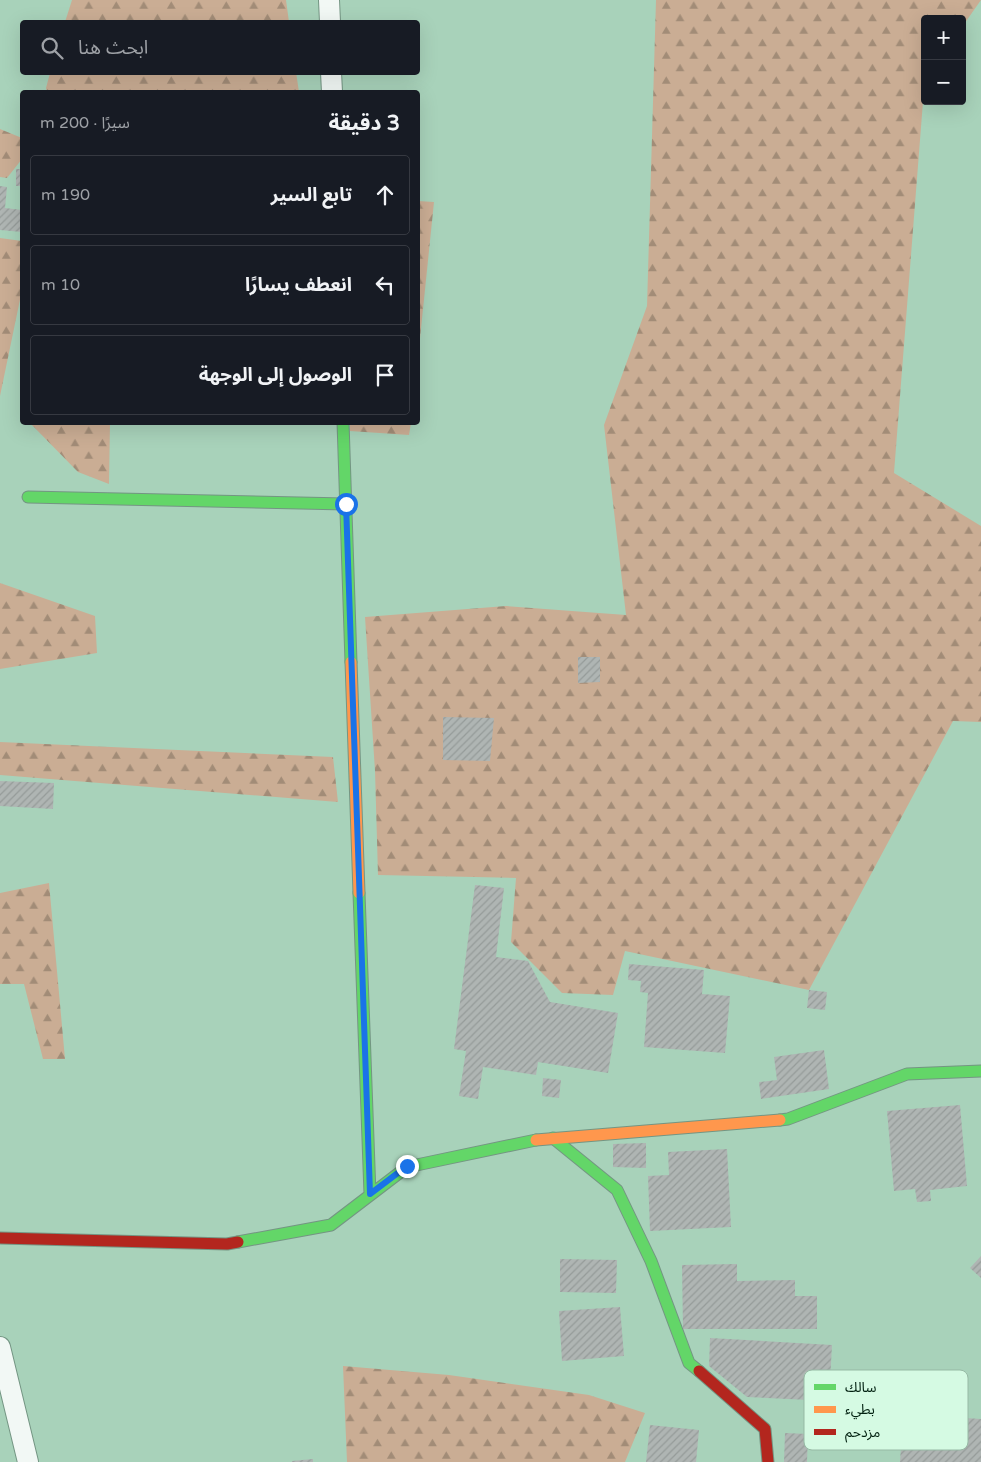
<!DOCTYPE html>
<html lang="ar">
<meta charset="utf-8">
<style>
:root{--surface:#171b24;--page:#242831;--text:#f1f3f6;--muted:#9ea1a6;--line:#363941}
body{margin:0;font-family:"Varela Round","Noto Sans Arabic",sans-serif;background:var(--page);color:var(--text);direction:rtl}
.controls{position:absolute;right:15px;top:15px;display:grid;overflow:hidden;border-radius:5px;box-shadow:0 5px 20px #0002}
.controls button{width:45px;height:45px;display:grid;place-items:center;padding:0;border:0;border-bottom:1px solid var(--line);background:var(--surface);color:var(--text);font:25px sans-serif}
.stop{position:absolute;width:15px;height:15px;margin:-11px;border:4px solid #1a73e8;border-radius:50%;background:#fff}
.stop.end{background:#1a73e8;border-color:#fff;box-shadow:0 1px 5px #0008}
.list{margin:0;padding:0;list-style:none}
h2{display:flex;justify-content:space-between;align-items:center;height:65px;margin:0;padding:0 20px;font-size:21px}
h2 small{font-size:16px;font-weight:400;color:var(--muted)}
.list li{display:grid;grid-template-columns:32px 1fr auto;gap:15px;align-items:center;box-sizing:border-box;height:80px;margin:0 10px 10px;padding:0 10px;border:1px solid var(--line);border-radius:5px}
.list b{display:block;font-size:19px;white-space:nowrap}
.list em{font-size:16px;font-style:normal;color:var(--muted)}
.icon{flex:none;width:28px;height:28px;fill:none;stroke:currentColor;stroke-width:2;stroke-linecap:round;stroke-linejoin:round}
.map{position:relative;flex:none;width:981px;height:1462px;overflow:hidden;direction:ltr}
.search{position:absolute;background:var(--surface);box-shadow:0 5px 20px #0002;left:20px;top:20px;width:400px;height:55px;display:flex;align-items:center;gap:12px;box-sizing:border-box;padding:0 18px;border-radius:5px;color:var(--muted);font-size:19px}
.panel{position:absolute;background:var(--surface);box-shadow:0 5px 20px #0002;left:20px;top:90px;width:400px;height:335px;border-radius:5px;direction:rtl}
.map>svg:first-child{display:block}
.forest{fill:url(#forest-firs)}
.building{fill:url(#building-hatch)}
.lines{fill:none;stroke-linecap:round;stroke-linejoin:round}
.street-casing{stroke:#749583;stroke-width:22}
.fast-casing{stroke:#749583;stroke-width:13}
.slow-casing{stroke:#749583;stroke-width:13}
.jam-casing{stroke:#749583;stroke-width:13}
.street{stroke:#f2f8f5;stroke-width:20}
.fast{stroke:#63d668;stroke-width:11}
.slow{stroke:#ff974d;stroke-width:11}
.jam{stroke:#b3261e;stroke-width:11}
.route{stroke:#1a73e8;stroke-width:6}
.key{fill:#d5fae3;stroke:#96b9a4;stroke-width:1}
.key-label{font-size:14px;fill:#022111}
</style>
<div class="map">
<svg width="981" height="1462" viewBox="0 0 981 1462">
<defs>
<pattern id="forest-firs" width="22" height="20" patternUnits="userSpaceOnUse" patternTransform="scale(1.25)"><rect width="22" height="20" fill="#caad94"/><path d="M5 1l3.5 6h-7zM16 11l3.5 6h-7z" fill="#a28c77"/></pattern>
<pattern id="building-hatch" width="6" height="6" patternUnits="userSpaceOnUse" patternTransform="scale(1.25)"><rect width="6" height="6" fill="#afb5b3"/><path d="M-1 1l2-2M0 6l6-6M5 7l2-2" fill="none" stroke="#959b99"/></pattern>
</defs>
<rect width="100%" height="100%" fill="#a8d2ba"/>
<!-- forest -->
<path class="forest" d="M72 0H286L289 22H65Z
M656 0H981L962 27V19H925V76L894 473 981 526V722L953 721 809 990 625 951 613 995 562 993 511 942 516 878 378 875 375 771 365 617 506 606 626 615 604 425 647 306Z
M296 72 299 92H47L46 88 50 73Z
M0 129 22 138V159L7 178 0 177Z
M418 201 434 202 418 358Z
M0 238 22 241V290L0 396Z
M30 423H110L109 484 78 472Z
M350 423H411L409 435 350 431Z
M0 583 95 616 97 653 0 669Z
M0 742 333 757 338 802 0 775Z
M49 883 65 1059H43L24 984H0V893Z
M343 1366 449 1375 589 1395 645 1413 625 1462H347Z"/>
<!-- building -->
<path class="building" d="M16 169H22V186H16Z
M0 186 7 187 5 208 22 210V232L0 230Z
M578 657H600V682L578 683Z
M443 717 494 718 490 761 443 760Z
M0 781 54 783 53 809 0 806Z
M475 885 504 888 496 957 528 961 550 1002 618 1013 608 1073 538 1062 536 1075 483 1067 478 1099 459 1096 466 1051 454 1049Z
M629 964 704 970 702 994 730 996 725 1053 644 1047 648 993 640 992 641 981 628 980Z
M809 990 827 992 825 1010 807 1008Z
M824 1050 829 1089 761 1099 759 1082 777 1080 774 1057Z
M543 1078 561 1080 559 1098 542 1096Z
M960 1105 967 1186 930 1190 931 1201 917 1202 915 1189 894 1191 887 1111Z
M646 1143V1168L613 1167V1144Z
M727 1149 731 1227 650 1231 648 1176 669 1175 668 1152Z
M981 1256V1278L970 1268Z
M560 1259 617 1260 616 1293 560 1292Z
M737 1264V1281L795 1280V1296H817V1329H683L682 1265Z
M620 1307 624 1356 562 1361 559 1311Z
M710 1338 832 1345 829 1401 747 1397 709 1366Z
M903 1414 981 1419V1462H900Z
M650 1425 699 1430 696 1462H646Z
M785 1433 808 1434 807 1462H784Z
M313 1459V1462H292V1461Z"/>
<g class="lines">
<!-- street casing -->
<g class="street-casing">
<path id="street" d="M329 0 330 22
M331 72 332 92
M0 1347 28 1462"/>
</g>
<!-- fast casing -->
<g class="fast-casing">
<path id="fast" d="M343 422 351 662
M28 497 346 504
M359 893 370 1194
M780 1120 788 1119 907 1074 981 1071
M553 1138 617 1190 651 1261 689 1363 699 1371
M238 1242 331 1225 407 1167 536 1140"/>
</g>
<!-- slow casing -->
<g class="slow-casing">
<path id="slow" d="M351 662 359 893
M536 1140 780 1120"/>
</g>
<!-- jam casing -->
<g class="jam-casing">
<path id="jam" d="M0 1238 227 1244 238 1242
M699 1371 765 1429 768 1462"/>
</g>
<!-- street -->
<use href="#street" class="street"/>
<!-- fast -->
<use href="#fast" class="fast"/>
<!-- slow -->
<use href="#slow" class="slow"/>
<!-- jam -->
<use href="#jam" class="jam"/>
</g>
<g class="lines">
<!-- route -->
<path class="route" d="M346 504 370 1194 407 1166"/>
</g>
<!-- legend -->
<rect x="804" y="1370" width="164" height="80" rx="8" class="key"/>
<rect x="814" y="1384" width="22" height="6" fill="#63d668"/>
<rect x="814" y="1406" width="22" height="7" fill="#ff974d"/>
<rect x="814" y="1429" width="22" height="6" fill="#b3261e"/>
<g class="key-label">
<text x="845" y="1392">سالك</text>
<text x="845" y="1414">بطيء</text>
<text x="845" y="1437">مزدحم</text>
</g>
</svg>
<div class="controls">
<button>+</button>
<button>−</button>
</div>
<div class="stop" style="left:346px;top:504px"></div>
<div class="stop end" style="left:407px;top:1166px"></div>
<div class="search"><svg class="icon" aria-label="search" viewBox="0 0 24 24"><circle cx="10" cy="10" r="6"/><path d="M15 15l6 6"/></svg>ابحث هنا</div>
<section class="panel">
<h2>3 دقيقة<small>سيرًا · 200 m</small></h2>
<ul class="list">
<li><svg class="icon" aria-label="ahead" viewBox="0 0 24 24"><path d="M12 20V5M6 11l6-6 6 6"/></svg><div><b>تابع السير</b></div><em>190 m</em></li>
<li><svg class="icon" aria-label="left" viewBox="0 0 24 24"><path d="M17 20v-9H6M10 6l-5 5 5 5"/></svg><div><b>انعطف يسارًا</b></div><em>10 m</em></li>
<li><svg class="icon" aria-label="arrive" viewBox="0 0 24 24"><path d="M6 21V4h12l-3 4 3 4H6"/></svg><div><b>الوصول إلى الوجهة</b></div></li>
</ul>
</section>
</div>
